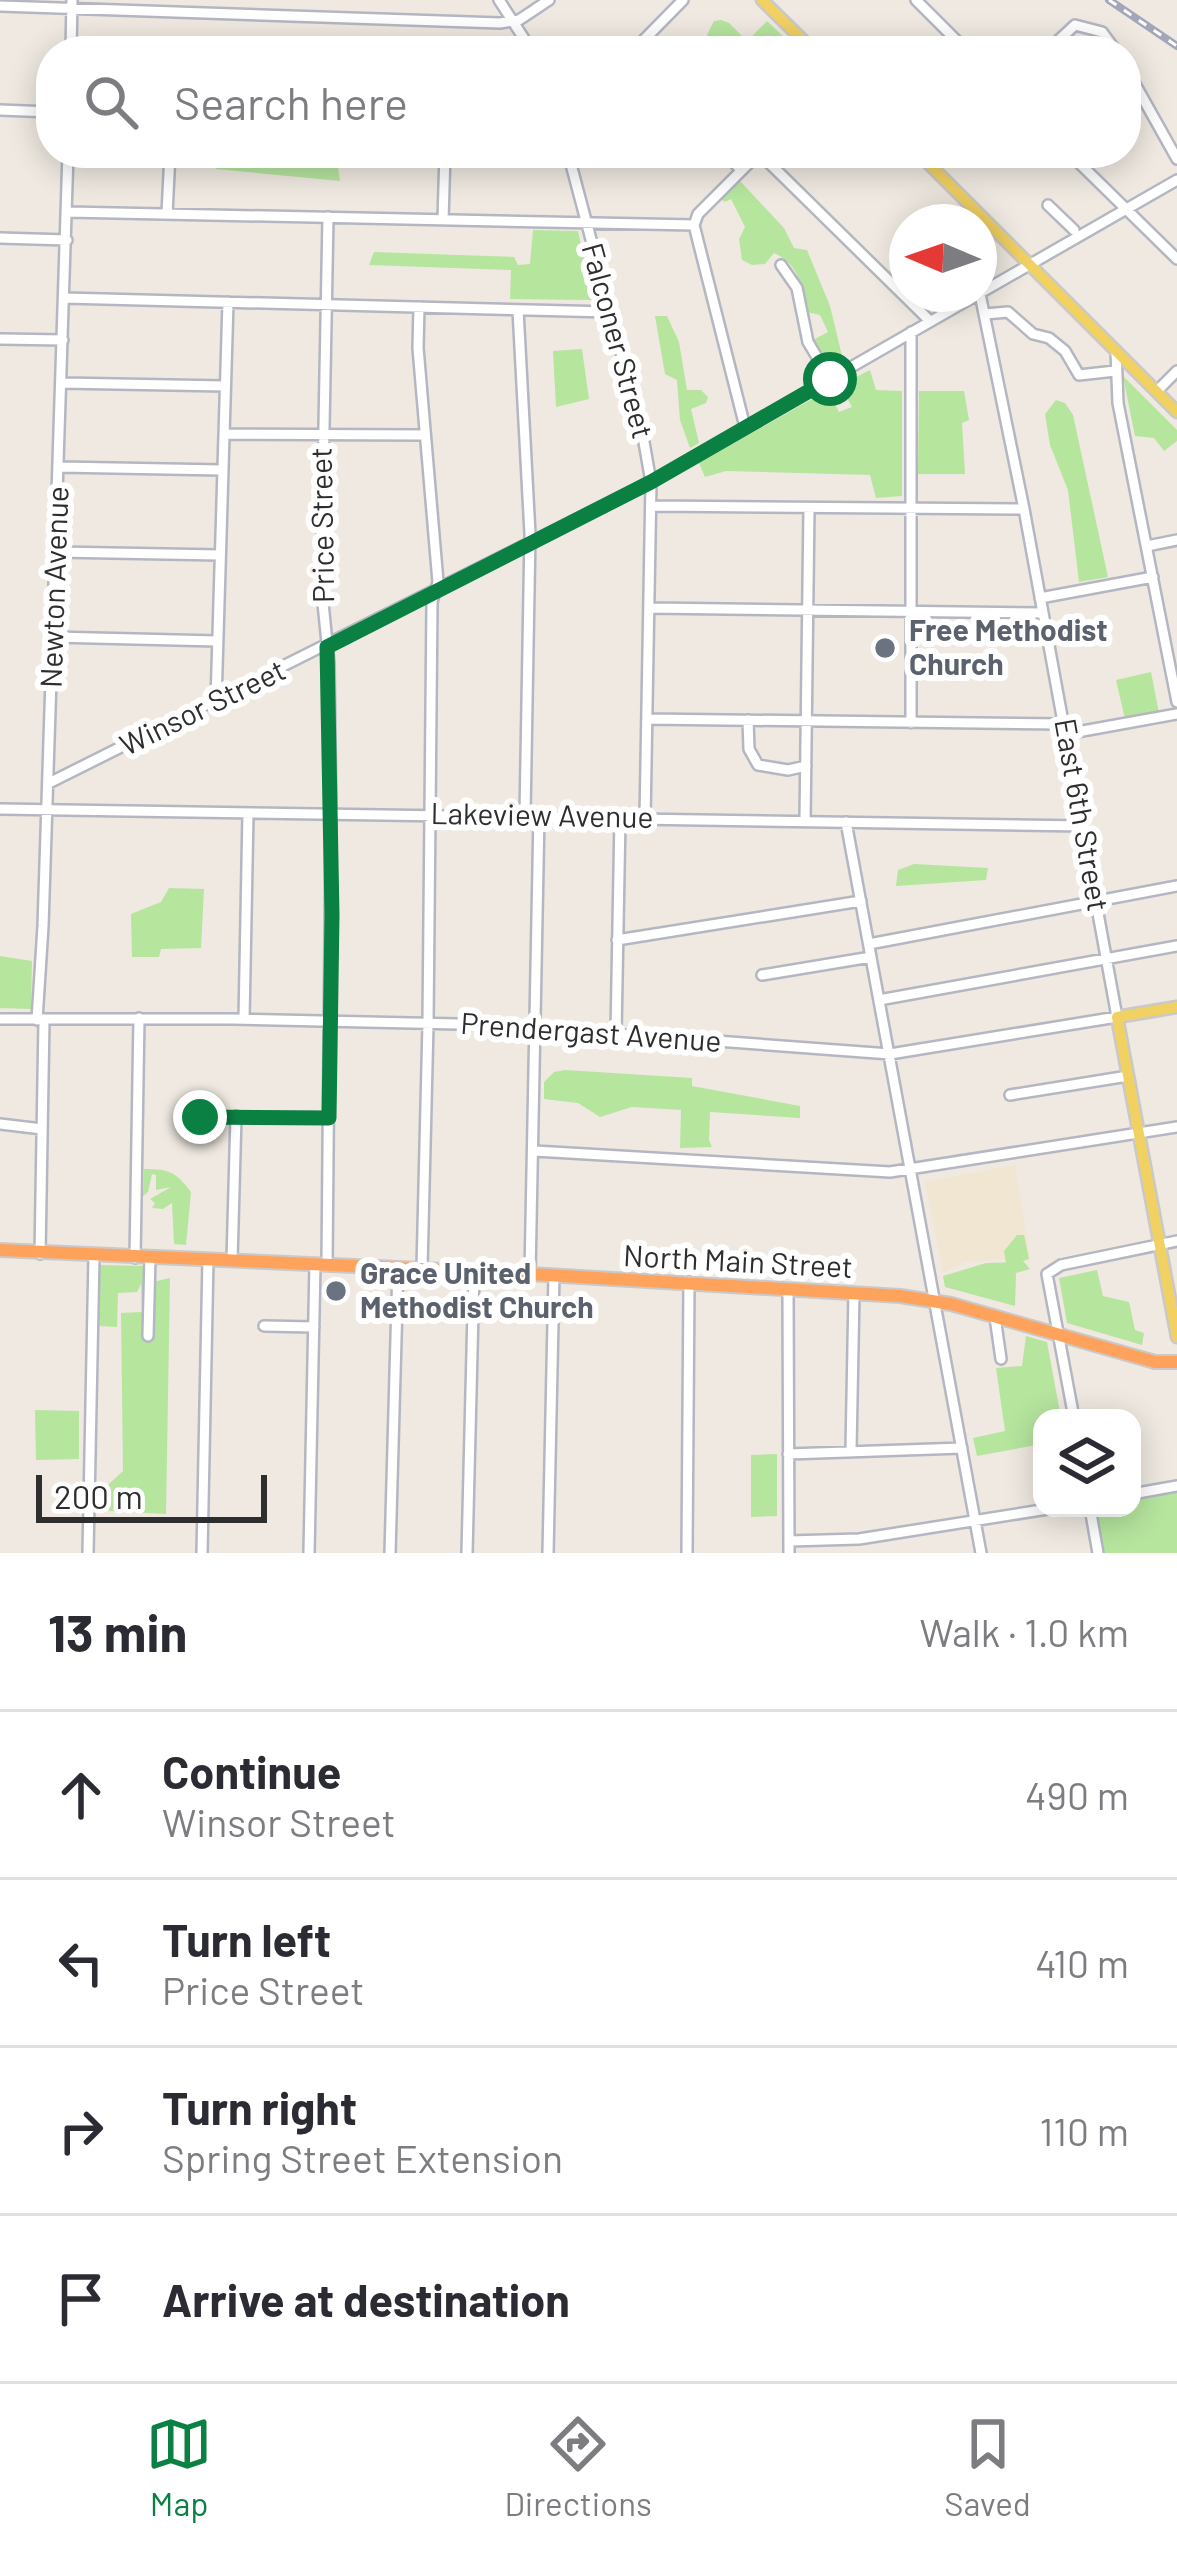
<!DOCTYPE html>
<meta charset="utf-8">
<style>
:root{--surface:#fff;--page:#f7f7f7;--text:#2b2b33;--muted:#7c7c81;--line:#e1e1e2;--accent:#0b8043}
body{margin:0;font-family:Barlow,sans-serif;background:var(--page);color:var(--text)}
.controls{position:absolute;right:36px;bottom:36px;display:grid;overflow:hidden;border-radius:24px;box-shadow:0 6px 30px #0003}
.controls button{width:108px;height:108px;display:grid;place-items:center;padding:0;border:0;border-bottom:3px solid var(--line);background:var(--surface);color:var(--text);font:60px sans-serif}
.compass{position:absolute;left:889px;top:204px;width:108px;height:108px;border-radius:50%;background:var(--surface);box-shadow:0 6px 30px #0003;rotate:272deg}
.scale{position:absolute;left:36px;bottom:30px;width:231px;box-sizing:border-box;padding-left:12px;border:6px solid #2e2e2e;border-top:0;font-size:33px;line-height:42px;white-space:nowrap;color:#2e2e2e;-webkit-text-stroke:9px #fff;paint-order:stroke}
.stop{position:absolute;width:36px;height:36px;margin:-27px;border:9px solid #0b8043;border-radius:50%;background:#fff}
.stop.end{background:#0b8043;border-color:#fff;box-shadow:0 3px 12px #0008}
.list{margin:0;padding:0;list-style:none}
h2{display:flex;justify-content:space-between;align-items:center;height:156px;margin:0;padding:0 48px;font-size:51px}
h2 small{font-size:39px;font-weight:400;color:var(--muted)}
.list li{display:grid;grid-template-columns:78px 1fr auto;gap:36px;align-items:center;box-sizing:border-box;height:168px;padding:0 48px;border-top:3px solid var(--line)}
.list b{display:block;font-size:45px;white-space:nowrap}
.list p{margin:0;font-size:39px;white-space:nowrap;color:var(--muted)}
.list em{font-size:39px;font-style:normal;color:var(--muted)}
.icon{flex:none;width:66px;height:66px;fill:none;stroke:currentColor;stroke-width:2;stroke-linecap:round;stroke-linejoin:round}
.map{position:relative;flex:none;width:1177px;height:1553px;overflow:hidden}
.search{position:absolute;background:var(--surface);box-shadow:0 6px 30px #0003;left:36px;right:36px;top:36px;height:132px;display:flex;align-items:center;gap:30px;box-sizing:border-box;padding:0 42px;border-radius:48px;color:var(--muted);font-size:45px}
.sheet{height:828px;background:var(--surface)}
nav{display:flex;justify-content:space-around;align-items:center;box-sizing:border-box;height:168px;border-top:3px solid var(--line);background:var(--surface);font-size:33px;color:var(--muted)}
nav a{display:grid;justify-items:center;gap:6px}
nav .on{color:var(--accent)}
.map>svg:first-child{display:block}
.education{fill:#f0e6d1}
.green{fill:#b6e59e}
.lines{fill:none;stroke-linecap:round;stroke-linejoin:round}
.minor-casing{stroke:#b4b7c1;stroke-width:14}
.major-casing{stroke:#c9c9c9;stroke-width:15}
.highway-casing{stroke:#c9c9c9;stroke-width:16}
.minor{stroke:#fff;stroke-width:9}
.major{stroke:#f2d163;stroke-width:10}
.highway{stroke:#ffa35c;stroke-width:12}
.rail-casing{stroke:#a3a6b8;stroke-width:8}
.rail{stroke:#fff;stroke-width:3;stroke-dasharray:9;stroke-linecap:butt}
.route{stroke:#0b8043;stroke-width:15}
.worship-dot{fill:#6b7280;stroke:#fff;stroke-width:4.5}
.labels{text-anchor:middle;stroke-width:12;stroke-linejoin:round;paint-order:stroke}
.street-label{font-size:30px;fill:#2e2e2e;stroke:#fff}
.worship-label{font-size:30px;font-weight:bold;fill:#5b616d;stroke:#fff;text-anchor:start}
</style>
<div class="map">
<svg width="1177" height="1553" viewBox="0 0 1177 1553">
<rect width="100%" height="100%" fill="#efe9e1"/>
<!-- education -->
<path class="education" d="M1015 1165 1030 1258 966 1262 943 1273 925 1182Z"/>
<!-- green -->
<path class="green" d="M721 20 729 23 747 41 767 21 790 43 778 51H714L704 41 714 21Z
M216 156 325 159 338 167 340 181 216 169Z
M740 181 784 228 794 248 807 250 830 306 843 360 830 366 813 340 828 332 820 315 807 312C801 285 800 265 774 253L765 264 752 265 742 260 739 239 745 227 731 199 725 202 721 199Z
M533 230 578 231 593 300 510 299 511 270 369 265 374 252 514 257 518 265 530 264Z
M655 316H667L679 342 687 390H701L708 397 706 403 691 409 699 443 690 448 680 420 677 380 665 374Z
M582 349 589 399 556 407 553 351Z
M870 370 876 390 902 391V496L876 498 870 475 726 471 705 477 699 463 828 390 839 412 852 407 840 385Z
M1123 376 1177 430V441L1164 451 1154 438 1135 436Z
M919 391H964L969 420 962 423 965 474H918Z
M1056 400 1065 403 1073 415 1108 577 1079 582 1068 490 1050 445 1045 414Z
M1151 672 1159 713 1125 719 1116 680Z
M914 864 988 868 986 880 896 886 898 870Z
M169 888 204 889 201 948 161 949 159 957H132L131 914 161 902Z
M0 956 32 961 31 1009 0 1008Z
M565 1070 692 1078V1086L800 1106V1118L710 1112 709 1140 712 1147 680 1148 681 1110 632 1107 600 1117 578 1103 544 1099V1082L554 1072Z
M144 1169C169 1169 176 1172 191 1192L186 1245 174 1244 172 1203 163 1209 152 1208 155 1203 150 1199 171 1187 156 1190V1175L152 1174 148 1192 143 1196Z
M1017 1235H1024L1029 1259 1023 1261 1030 1269 1016 1273 1015 1306 945 1287 943 1276 986 1263 1018 1262 1006 1263 1004 1251Z
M99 1265 147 1266 148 1283 170 1278 166 1514 109 1511 108 1485 123 1471 121 1313 142 1312 141 1284 137 1292 118 1293 117 1327 98 1326Z
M1097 1270 1103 1296 1129 1302 1135 1330 1144 1333 1142 1345 1067 1323 1059 1278Z
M1026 1336 1047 1342 1061 1418H1042V1444L977 1456 973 1438 1005 1431 996 1368 1022 1366Z
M35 1410 79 1411V1459L36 1460Z
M777 1454V1516L751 1517V1455Z
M1177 1487V1553H1105L1096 1508H1132V1495Z"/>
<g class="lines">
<!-- minor casing -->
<g class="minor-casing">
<path id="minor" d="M499 0 532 51
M916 0 967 51
M0 6 500 23 519 20 549 0
M71 51 72 0
M633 51 683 0
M1047 51 1075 25 1102 32 1116 51
M1126 68 1177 159
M0 110 51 112
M568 153 642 431 651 482 645 819
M725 153 741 170
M759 153 930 321
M1069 153 1177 259
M933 168 948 153
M1048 205 1074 230
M68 212 694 225
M167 214 170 153
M443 220 445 153
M694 225 745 427
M694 225 698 214 759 153
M0 238 67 240
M781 265 797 288 808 342 830 379
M65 298 610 312
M419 307 418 348 438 582 432 602 428 1024 422 1268
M518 310 530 534 525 815
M985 314 1008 312 1033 334 1049 338 1065 351 1079 375 1115 371
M911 332V723
M0 339 63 340
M1116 351 1118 403 1177 702
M62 383 225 386
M1157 391 1177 371
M224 434 424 435
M59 467 222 470
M652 506 1024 509
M1147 546 1177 540
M57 552 219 555
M1040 598 1153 577
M650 608 1043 613
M53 637 217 641
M216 702 228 302
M648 719 1064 724
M748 720 749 749 758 765 788 770 806 766
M1066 734 1177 714
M49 783 651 482 1177 180
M0 809 1083 826
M805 821 809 508
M846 822 981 1553
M617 940 861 901
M869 944 1177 886
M762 975 871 957
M879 1000 1177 946
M0 1019H233L502 1025 890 1054 1117 1017 1024 509 980 294
M244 1019 248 813
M37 1020 43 926 68 153
M616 1034 620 818
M1010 1095 1128 1076
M200 1117 329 1118
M0 1124 42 1129
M535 1151 890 1172 1177 1127
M40 1254 44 1020
M135 1258 139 1018
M232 1260 236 1116
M327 1264 331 822 329 663 321 583 328 217
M530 1274 539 815
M788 1289 789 1553
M995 1317 1001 1359
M264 1326 314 1327
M148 1336 150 1258
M1074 1418 1047 1274 1061 1265 1177 1241
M851 1450 854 1293
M788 1454 962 1448
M1132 1494 1177 1486
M1090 1508 1098 1553
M789 1541 859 1539 1054 1508
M88 1553 94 1256
M202 1553 208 1259
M309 1553 315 1264
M390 1553 398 1267
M467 1553 474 1271
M548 1553 554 1275
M687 1553 689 1282"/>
</g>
<!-- major casing -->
<g class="major-casing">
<path id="major" d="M762 0 814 51
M918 153 1177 412
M1177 1007 1117 1017 1177 1337"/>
</g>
<!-- highway casing -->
<g class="highway-casing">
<path id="highway" d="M0 1250 530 1274 900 1296 951 1304 1155 1362H1177"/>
</g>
<!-- minor -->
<use href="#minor" class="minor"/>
<!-- major -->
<use href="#major" class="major"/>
<!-- highway -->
<use href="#highway" class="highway"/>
<!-- rail casing -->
<g class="rail-casing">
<path id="rail" d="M1109 0 1177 46"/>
</g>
<!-- rail -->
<use href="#rail" class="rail"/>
</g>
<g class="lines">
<!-- route -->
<path class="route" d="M200 1117 329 1118 332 915 327 647 651 482 830 379"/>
</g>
<!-- markers -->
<g class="worship-dot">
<circle cx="885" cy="648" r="12"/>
<circle cx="336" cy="1291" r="12"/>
</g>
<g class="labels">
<!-- street labels -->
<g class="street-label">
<text transform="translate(617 341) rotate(75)" y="10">Falconer Street</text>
<text transform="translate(323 525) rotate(-91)" y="10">Price Street</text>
<text transform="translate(55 587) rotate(-88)" y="10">Newton Avenue</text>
<text transform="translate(203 708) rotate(-26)" y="10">Winsor Street</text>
<text transform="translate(1081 815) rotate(80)" y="10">East 6th Street</text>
<text transform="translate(542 816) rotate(1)" y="10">Lakeview Avenue</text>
<text transform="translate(591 1033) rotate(4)" y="10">Prendergast Avenue</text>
<text transform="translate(738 1262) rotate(3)" y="10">North Main Street</text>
</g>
<!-- worship labels -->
<g class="worship-label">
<text x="909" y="641">Free Methodist<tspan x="909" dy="34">Church</tspan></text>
<text x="360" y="1284">Grace United<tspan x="360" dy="34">Methodist Church</tspan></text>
</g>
</g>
</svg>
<div class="controls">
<button><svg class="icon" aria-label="layers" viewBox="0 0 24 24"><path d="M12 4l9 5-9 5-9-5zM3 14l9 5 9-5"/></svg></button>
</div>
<svg class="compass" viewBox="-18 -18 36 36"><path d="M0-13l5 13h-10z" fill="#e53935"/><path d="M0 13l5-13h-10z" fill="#7c7c81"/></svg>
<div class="scale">200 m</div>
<div class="stop" style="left:830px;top:379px"></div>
<div class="stop end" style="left:200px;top:1117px"></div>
<div class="search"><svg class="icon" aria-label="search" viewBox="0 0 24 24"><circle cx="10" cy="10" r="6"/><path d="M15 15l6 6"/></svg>Search here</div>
</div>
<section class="sheet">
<h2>13 min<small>Walk · 1.0 km</small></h2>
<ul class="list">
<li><svg class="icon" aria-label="ahead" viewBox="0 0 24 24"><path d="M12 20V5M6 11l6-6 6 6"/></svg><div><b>Continue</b><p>Winsor Street</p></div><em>490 m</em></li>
<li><svg class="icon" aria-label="left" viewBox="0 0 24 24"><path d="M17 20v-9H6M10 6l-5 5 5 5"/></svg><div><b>Turn left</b><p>Price Street</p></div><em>410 m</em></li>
<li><svg class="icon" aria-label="right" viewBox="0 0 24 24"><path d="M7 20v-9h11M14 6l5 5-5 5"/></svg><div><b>Turn right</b><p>Spring Street Extension</p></div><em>110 m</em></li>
<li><svg class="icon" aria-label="arrive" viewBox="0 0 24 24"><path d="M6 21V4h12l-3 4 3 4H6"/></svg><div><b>Arrive at destination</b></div></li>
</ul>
</section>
<nav>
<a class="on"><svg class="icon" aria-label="map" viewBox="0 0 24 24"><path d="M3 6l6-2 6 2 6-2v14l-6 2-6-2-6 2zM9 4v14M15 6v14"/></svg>Map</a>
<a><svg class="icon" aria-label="directions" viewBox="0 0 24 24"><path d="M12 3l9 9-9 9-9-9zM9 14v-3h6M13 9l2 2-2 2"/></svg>Directions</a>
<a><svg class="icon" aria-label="saved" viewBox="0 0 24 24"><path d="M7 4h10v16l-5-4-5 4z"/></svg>Saved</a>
</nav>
